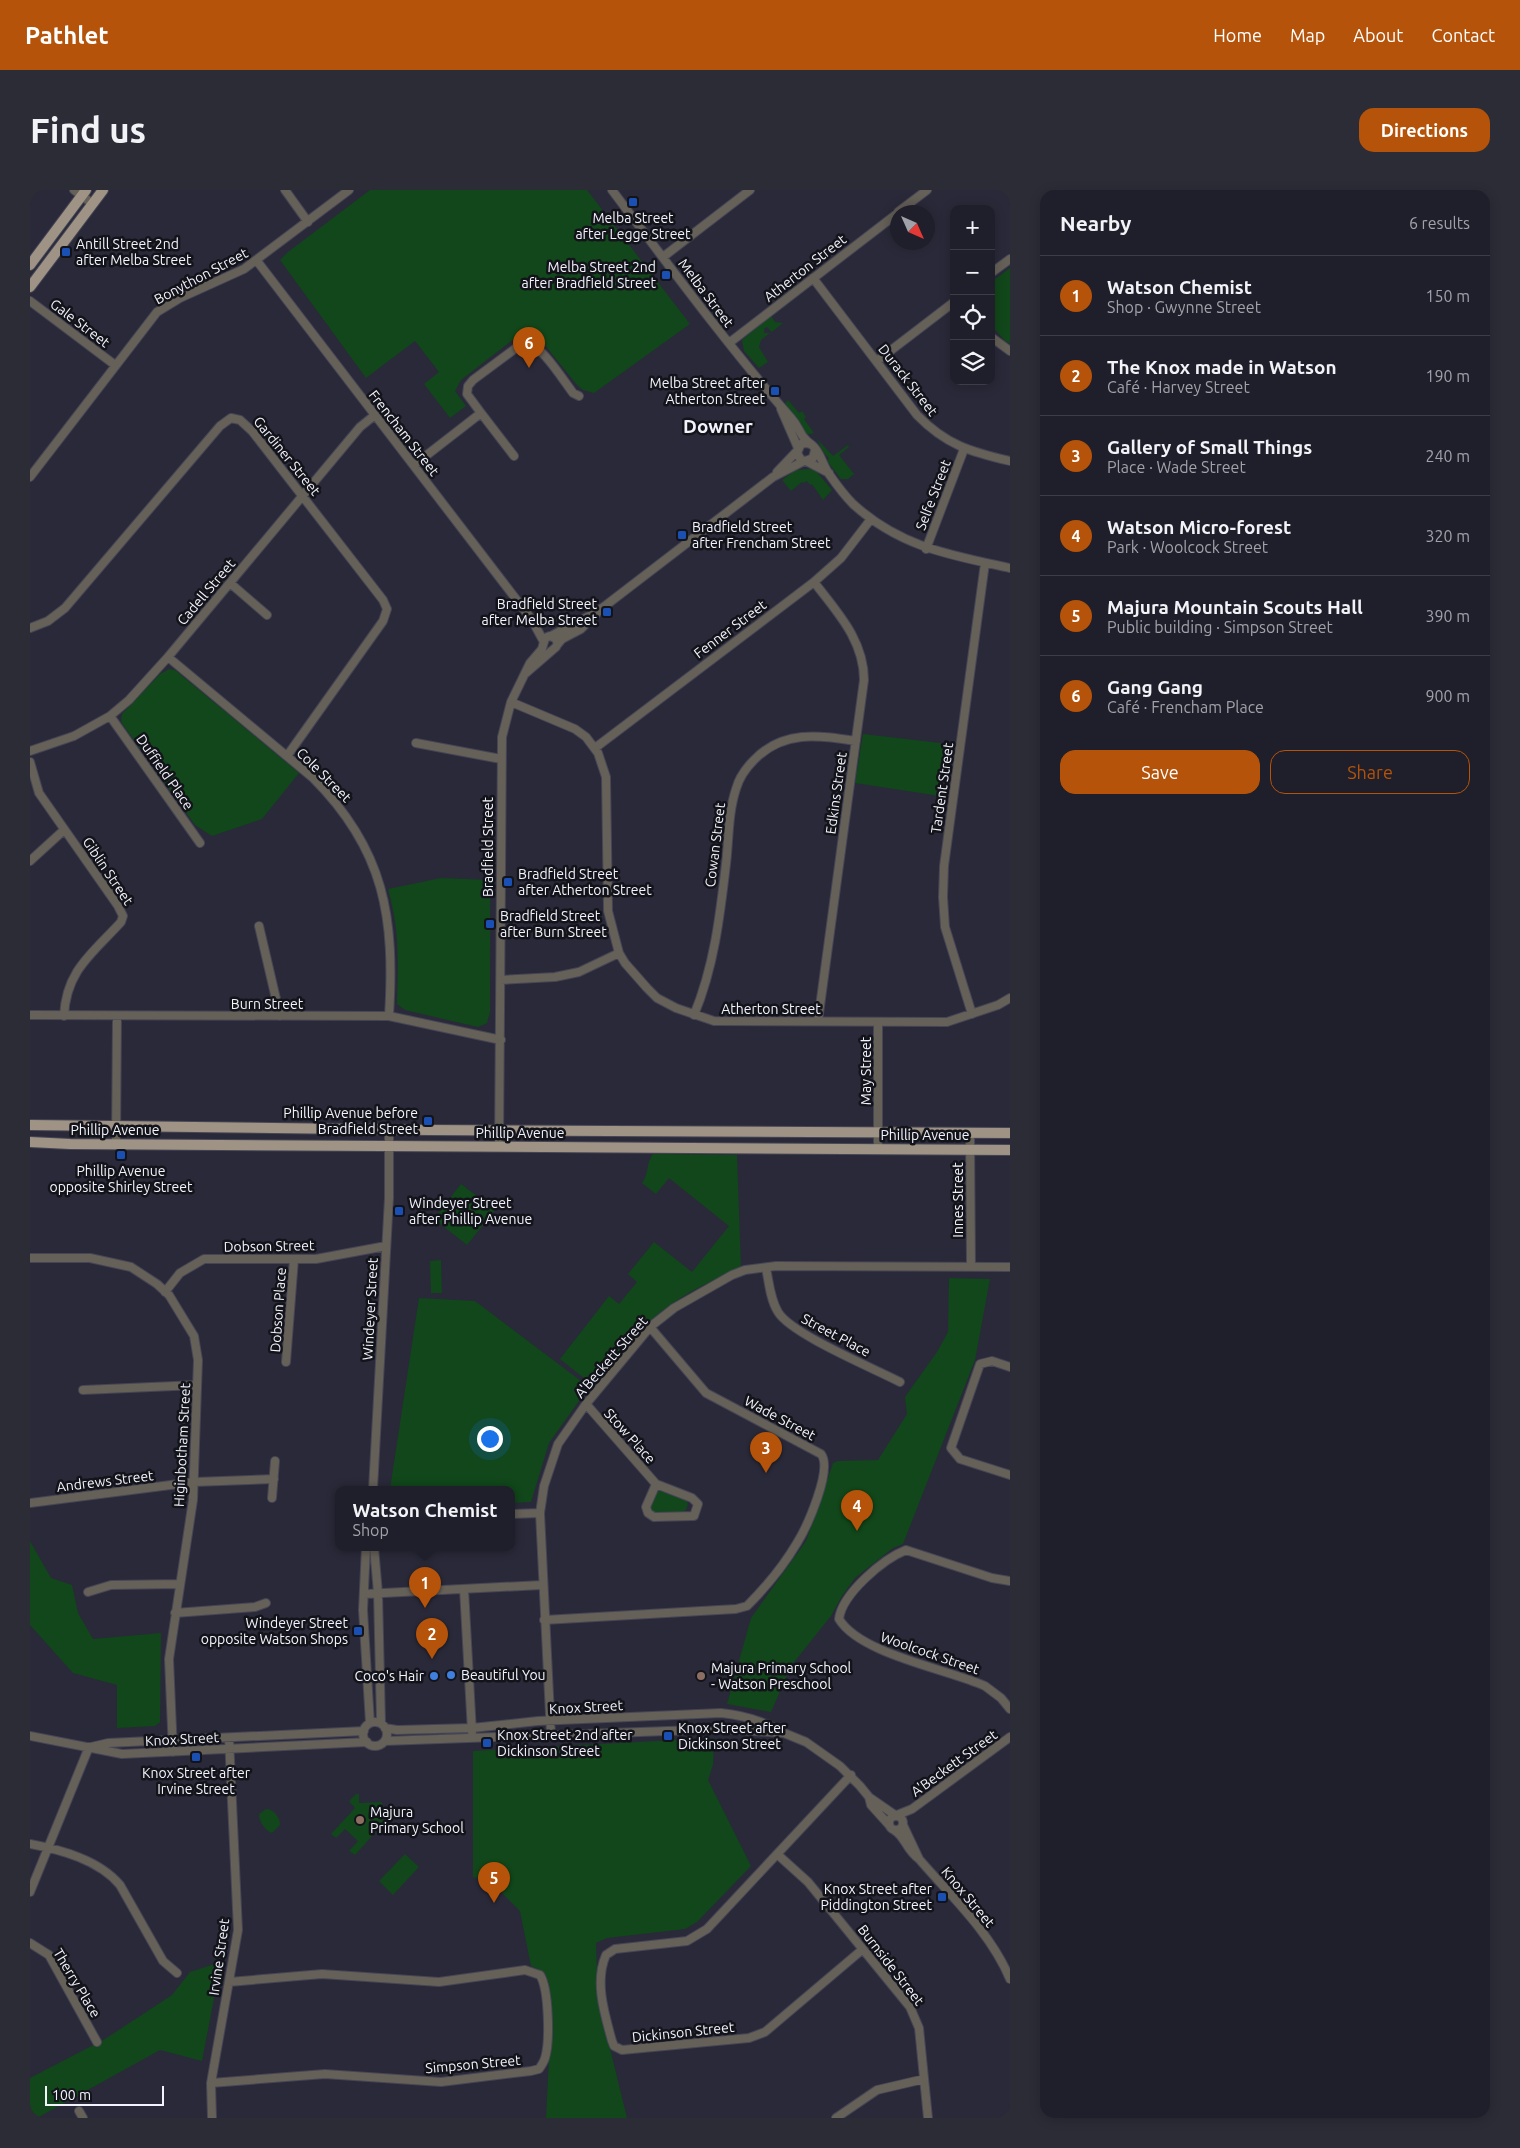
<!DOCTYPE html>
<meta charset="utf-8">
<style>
:root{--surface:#1f1f2b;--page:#2c2c37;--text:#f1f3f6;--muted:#a1a2a9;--line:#3c3d47;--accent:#b45309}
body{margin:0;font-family:Ubuntu,sans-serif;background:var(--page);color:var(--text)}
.controls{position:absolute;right:15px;top:15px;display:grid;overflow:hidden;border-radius:10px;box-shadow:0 2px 12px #0003}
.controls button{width:45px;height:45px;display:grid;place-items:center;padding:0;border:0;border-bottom:1px solid var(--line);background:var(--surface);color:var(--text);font:25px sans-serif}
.compass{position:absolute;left:860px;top:15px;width:45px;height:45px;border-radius:50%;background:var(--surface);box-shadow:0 2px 12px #0003;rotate:135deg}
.scale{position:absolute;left:15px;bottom:12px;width:119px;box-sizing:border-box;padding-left:5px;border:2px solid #f3f3fe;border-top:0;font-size:14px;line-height:18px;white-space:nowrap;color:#f3f3fe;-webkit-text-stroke:4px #13131a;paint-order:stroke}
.you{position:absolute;left:459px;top:1248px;width:18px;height:18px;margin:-12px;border:4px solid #fff;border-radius:50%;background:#1a73e8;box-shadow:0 0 0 8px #1a73e833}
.badge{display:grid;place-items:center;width:32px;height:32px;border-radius:50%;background:var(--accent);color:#fff;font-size:16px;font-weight:700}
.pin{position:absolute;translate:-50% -41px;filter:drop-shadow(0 1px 2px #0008)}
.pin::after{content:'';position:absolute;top:26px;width:18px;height:15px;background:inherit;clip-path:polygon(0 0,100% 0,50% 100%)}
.popup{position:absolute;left:305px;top:1296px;width:180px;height:65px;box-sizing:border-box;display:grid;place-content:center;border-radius:10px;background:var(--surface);filter:drop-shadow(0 1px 4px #0005);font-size:16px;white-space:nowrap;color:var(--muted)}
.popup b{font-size:19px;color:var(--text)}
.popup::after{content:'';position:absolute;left:50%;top:100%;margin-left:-10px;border:10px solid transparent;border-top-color:var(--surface)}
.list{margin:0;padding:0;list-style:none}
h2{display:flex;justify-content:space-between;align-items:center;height:65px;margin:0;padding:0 20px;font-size:21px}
h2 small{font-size:16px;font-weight:400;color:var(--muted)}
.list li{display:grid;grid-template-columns:32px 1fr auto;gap:15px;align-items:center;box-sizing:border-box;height:80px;padding:0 20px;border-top:1px solid var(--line)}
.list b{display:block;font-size:19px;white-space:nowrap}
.list p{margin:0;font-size:16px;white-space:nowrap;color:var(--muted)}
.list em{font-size:16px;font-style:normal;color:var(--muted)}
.actions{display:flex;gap:10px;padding:15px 20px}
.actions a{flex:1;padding:11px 0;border:1px solid var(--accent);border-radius:15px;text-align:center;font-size:18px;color:var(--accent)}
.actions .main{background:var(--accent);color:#fff}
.icon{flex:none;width:28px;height:28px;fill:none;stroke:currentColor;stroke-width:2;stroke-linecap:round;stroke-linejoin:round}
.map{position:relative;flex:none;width:980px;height:1928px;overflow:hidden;border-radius:15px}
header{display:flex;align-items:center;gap:30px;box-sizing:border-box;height:70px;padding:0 25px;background:var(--accent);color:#fff}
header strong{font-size:24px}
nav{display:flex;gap:28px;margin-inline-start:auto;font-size:18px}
.intro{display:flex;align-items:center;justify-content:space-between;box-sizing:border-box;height:120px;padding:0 30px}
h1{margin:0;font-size:35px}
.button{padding:12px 22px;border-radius:15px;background:var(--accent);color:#fff;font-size:18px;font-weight:700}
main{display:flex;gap:30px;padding:0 30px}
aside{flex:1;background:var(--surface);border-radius:15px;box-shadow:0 2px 12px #0003}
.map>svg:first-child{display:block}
.green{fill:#11471a}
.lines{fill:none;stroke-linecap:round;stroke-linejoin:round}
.minor-casing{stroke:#454555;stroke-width:10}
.major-casing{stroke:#454555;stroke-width:12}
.minor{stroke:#656058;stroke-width:8}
.major{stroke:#9e9384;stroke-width:10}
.transit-dot{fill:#1a4fb4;stroke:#13131a;stroke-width:2}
.shop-dot{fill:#3f7fe0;stroke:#13131a;stroke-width:2}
.education-dot{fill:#8d6e63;stroke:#13131a;stroke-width:2}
.labels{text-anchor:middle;stroke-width:5;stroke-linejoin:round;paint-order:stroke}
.poi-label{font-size:14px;fill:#f3f3fe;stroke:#13131a;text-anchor:start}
.street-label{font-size:14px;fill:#f3f3fe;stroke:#13131a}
.district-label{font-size:19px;font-weight:bold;fill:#f3f3fe;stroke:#13131a}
</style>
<header>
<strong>Pathlet</strong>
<nav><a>Home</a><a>Map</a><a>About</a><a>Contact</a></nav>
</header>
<div class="intro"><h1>Find us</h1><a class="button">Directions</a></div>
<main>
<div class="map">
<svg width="980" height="1928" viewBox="0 0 980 1928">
<rect width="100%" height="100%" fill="#292939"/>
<!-- green -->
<path class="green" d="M340 0H557L660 134 564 203 553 200 547 195 505 143 493 142 431 190 425 201 436 216 420 228 394 194 409 182 385 151 336 188 250 70 258 62Z
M980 78V153L975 151 961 135V92Z
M741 126 745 132 753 133 742 142 737 137 734 139V143H740L731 150 729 157 738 172 729 178 714 161 712 150Z
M758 210 769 223 772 221 776 227 774 229 784 243 776 245 755 213Z
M787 249 803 266 818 255 819 257 809 265 824 284 818 289H811L797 271 799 268 793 262Z
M780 279 786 281 802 300 793 310 782 294 780 295 777 291 774 293 772 292 761 301 752 290 766 280Z
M139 479 145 480 269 583 232 629 182 646 165 635 91 532 92 524 130 484Z
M833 544 919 554 910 606 825 593Z
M411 688 460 690V822L457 833 448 837 375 820 367 814C368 771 370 742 358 699Z
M623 964 707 965 711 1078C676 1092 639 1111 613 1138 595 1156 580 1177 565 1197L530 1169 579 1106 589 1114 607 1092 598 1084 624 1052 662 1082 699 1036 639 988 626 1004 612 993C619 984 616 973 623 964Z
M431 994 465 1020 437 1055 404 1029Z
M411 1070 412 1103H401L400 1071Z
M919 1088 960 1089 945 1170 873 1354 863 1358 825 1388 812 1406 801 1426 761 1476 741 1522 697 1514 721 1428 776 1351 803 1273 808 1271 848 1270 877 1224 875 1207 907 1162 918 1142Z
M389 1108 445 1111 559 1197 519 1253 501 1312 481 1313V1299H360Z
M633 1298 656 1310 658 1314 656 1320 650 1323H624L620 1317C623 1310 625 1302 633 1298Z
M0 1351 21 1388 42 1395 48 1423 63 1449 131 1443 130 1532 125 1536 87 1538V1495L43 1483 0 1435Z
M684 1548 683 1575 678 1590 721 1676 667 1732 655 1739 577 1748 566 1753 568 1809 597 1928H516L519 1868 517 1788 510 1780 501 1776 490 1721 461 1692 443 1687V1561Z
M326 1604H329V1613L352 1612 353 1634 325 1665 319 1661 328 1651 315 1639 306 1648 301 1644 325 1618 319 1611Z
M236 1619C244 1619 250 1627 250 1635L242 1643C235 1640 229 1632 229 1624Z
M375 1664 389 1677 363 1705 349 1691Z
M191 1772 172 1871 130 1860 7 1928H0V1888L75 1849 142 1805 160 1782Z"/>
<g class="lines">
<!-- minor casing -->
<g class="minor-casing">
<path id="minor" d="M44 0 63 14
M255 0 278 32
M582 0C640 77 698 156 761 228 771 239 768 245 782 255
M868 22 897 0
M633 67 720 0
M227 71 502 430 514 452
M961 83 980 69
M783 88 887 225C916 255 941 262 980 271
M0 111 85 175
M961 147 980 161
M699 153 868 23
M847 171 924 112
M751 219 768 258
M451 223 484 266
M785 260 783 268 776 271 771 270 767 263 771 254C775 253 778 252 782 255 790 261 793 276 799 284 806 294 814 305 823 314 870 357 920 365 980 378
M776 271 799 283
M384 275 451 223 437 204 438 196 443 190 494 152C510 152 533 190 543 203L549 206
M747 282 767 261
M0 287 127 122 150 108 214 79 319 0
M896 359 934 259
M784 392C807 422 834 450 834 490L788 831
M200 393 237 425
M0 438 18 431 35 418 190 236 201 228 210 230 222 241 353 410 357 419 353 431 257 566
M521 446 563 424
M527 455 532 449 551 439 571 419 743 287 774 271
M138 467 283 588C355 660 365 728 359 826
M481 512 545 539 556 547 568 563 576 587 578 721 589 763 595 773 617 798 627 808 646 818 684 831 917 832 968 815 980 808
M80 526 170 653
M386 553 471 569
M565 558 784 392 811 368 841 329
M0 561 44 546 80 526 99 510 138 467 330 237 345 225
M0 572 9 603 88 716 93 726 91 732C63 763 36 780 34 826
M0 671 34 640
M229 736 250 826
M471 790 525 787 549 782 589 763
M942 824 915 737 913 707 914 676 955 373
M0 825 359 826 471 850
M664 825C684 777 690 726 696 674 699 649 698 623 706 599 709 588 716 578 724 570 753 540 788 545 826 551
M940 943 941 1077
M86 954 87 826
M469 957 472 547 481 512 500 473 512 459 515 448 520 446 525 448 528 453 526 457 496 483
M848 959V833
M0 1068H60L101 1077 127 1094 139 1105 164 1146 168 1170 163 1310 139 1469 143 1562
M736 1078C739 1092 740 1109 748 1122 761 1144 843 1178 870 1192
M135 1102 150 1083 174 1069H286L356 1056
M256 1172 264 1069
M980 1177 962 1171 950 1174 921 1258 930 1269 980 1285
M53 1200 167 1195
M556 1214 626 1294 662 1308 668 1314 664 1326 624 1327 618 1323 616 1317 626 1294
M343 1299 359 1008V940
M242 1308 245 1271
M0 1313 164 1292 244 1289
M481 1324 510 1323
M336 1357 333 1420 340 1533
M344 1357 348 1403 351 1533
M980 1391 962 1388 876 1360C853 1369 812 1404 809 1429 830 1464 917 1479 955 1496L971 1508 980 1519
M434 1399 442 1542
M58 1402 81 1395 150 1394
M334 1404 512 1395
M145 1423 225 1417 236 1413
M514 1430 706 1419 717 1416C735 1398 754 1375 767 1353 777 1337 803 1279 791 1264L676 1203 620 1137
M333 1544a12 12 0 1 1 24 0a12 12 0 1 1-24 0Z
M355 1538 367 1540 442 1538 508 1531 691 1523C713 1525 733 1531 752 1542
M521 1545 510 1323 514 1296 528 1254 556 1214 620 1137 644 1118 702 1085 715 1080 746 1076 980 1077
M0 1546 92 1564 337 1552
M355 1551 693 1539 754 1543 776 1552 810 1576 830 1596 839 1607 841 1615 859 1635
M61 1557 78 1553 334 1541
M821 1585 677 1739 657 1751 585 1759 576 1765C564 1792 575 1825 582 1851L584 1856 592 1860 719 1848 735 1842 833 1759
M839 1607 865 1625
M867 1625 882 1619 980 1547
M859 1633a7 7 0 1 1 14 0a7 7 0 1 1-14 0Z
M873 1635 889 1669
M864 1640C875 1646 876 1660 889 1669 921 1706 961 1743 980 1789
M0 1654C32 1660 69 1670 90 1695L133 1771 147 1783
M747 1664 778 1692 880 1817 889 1838 898 1928
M0 1702 59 1557
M0 1753 19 1765 67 1852
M181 1893 295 1884 411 1892 501 1881 509 1879C511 1876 514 1872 515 1868 520 1852 519 1799 510 1785L495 1780 409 1792 292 1784 199 1792
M49 1921 53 1928
M182 1928 181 1893 208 1740 199 1548
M806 1928 847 1900 894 1889"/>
</g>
<!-- major casing -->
<g class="major-casing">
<path id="major" d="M0 75 56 0
M0 97 73 0
M0 935 398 940 980 943
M0 952 40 954 980 960"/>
</g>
<!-- minor -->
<use href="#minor" class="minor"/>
<!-- major -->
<use href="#major" class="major"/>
</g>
<!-- markers -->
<g class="transit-dot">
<rect x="598" y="7" width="10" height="10" rx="2.5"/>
<rect x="31" y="57" width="10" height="10" rx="2.5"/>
<rect x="631" y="80" width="10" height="10" rx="2.5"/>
<rect x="740" y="196" width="10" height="10" rx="2.5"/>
<rect x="647" y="340" width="10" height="10" rx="2.5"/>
<rect x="572" y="417" width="10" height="10" rx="2.5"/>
<rect x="473" y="687" width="10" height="10" rx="2.5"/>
<rect x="455" y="729" width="10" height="10" rx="2.5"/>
<rect x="393" y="926" width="10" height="10" rx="2.5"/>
<rect x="86" y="960" width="10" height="10" rx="2.5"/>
<rect x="364" y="1016" width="10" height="10" rx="2.5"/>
<rect x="323" y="1436" width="10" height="10" rx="2.5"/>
<rect x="633" y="1541" width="10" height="10" rx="2.5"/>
<rect x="452" y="1548" width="10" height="10" rx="2.5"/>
<rect x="161" y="1562" width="10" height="10" rx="2.5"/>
<rect x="907" y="1702" width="10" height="10" rx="2.5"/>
</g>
<g class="shop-dot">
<circle cx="421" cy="1485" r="5"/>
<circle cx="404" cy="1486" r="5"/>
</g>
<g class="education-dot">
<circle cx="671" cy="1486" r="5"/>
<circle cx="330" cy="1630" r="5"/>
</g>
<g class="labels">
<!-- poi labels -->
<g class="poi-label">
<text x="603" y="33" text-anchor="middle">Melba Street<tspan x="603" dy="16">after Legge Street</tspan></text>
<text x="46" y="59">Antill Street 2nd<tspan x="46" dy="16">after Melba Street</tspan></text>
<text x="626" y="82" text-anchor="end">Melba Street 2nd<tspan x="626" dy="16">after Bradfield Street</tspan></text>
<text x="735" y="198" text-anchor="end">Melba Street after<tspan x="735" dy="16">Atherton Street</tspan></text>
<text x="662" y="342">Bradfield Street<tspan x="662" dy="16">after Frencham Street</tspan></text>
<text x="567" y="419" text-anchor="end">Bradfield Street<tspan x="567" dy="16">after Melba Street</tspan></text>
<text x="488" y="689">Bradfield Street<tspan x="488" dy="16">after Atherton Street</tspan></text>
<text x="470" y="731">Bradfield Street<tspan x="470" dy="16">after Burn Street</tspan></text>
<text x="388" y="928" text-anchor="end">Phillip Avenue before<tspan x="388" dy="16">Bradfield Street</tspan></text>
<text x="91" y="986" text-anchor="middle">Phillip Avenue<tspan x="91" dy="16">opposite Shirley Street</tspan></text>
<text x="379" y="1018">Windeyer Street<tspan x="379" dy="16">after Phillip Avenue</tspan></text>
<text x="318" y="1438" text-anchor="end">Windeyer Street<tspan x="318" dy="16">opposite Watson Shops</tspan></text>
<text x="681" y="1483">Majura Primary School<tspan x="681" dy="16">- Watson Preschool</tspan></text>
<text x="431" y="1490">Beautiful You</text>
<text x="394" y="1491" text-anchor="end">Coco's Hair</text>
<text x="648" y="1543">Knox Street after<tspan x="648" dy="16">Dickinson Street</tspan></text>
<text x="467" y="1550">Knox Street 2nd after<tspan x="467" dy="16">Dickinson Street</tspan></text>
<text x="166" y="1588" text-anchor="middle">Knox Street after<tspan x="166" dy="16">Irvine Street</tspan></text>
<text x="340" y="1627">Majura<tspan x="340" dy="16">Primary School</tspan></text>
<text x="902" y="1704" text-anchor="end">Knox Street after<tspan x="902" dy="16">Piddington Street</tspan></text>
</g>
<!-- street labels -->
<g class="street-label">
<text transform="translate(775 78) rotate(-38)" y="5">Atherton Street</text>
<text transform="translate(171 86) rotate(-28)" y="5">Bonython Street</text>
<text transform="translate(676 103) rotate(53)" y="5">Melba Street</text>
<text transform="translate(50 133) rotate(37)" y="5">Gale Street</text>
<text transform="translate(878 190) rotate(52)" y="5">Durack Street</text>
<text transform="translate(374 243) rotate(52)" y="5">Frencham Street</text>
<text transform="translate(257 266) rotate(51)" y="5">Gardiner Street</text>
<text transform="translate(903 305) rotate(-69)" y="5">Selfe Street</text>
<text transform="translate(176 402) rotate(-50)" y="5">Cadell Street</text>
<text transform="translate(700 439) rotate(-37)" y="5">Fenner Street</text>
<text transform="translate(135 582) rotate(55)" y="5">Duffield Place</text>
<text transform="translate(294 585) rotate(45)" y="5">Cole Street</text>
<text transform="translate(912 598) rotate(-82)" y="5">Tardent Street</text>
<text transform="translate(806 603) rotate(-82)" y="5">Edkins Street</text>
<text transform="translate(685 655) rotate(-83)" y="5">Cowan Street</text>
<text transform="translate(458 657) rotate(-90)" y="5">Bradfield Street</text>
<text transform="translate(78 681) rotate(56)" y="5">Giblin Street</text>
<text x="237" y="819">Burn Street</text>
<text x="741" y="824">Atherton Street</text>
<text transform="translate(836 881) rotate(-90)" y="5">May Street</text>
<text x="85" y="945">Phillip Avenue</text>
<text x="490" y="948">Phillip Avenue</text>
<text x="895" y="950">Phillip Avenue</text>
<text transform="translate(928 1010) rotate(-90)" y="5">Innes Street</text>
<text transform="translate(239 1056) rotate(-1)" y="5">Dobson Street</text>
<text transform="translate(340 1119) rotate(-87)" y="5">Windeyer Street</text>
<text transform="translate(248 1120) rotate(-86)" y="5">Dobson Place</text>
<text transform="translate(806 1145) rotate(28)" y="5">Street Place</text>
<text transform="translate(581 1167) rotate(-49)" y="5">A'Beckett Street</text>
<text transform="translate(750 1228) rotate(28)" y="5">Wade Street</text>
<text transform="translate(600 1246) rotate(48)" y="5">Stow Place</text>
<text transform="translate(152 1255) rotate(-87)" y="5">Higinbotham Street</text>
<text transform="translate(75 1291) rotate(-7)" y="5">Andrews Street</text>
<text transform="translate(900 1463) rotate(19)" y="5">Woolcock Street</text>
<text transform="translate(556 1517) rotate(-3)" y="5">Knox Street</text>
<text transform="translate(152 1549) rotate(-3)" y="5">Knox Street</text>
<text transform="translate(924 1573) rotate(-36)" y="5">A'Beckett Street</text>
<text transform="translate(938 1707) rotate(50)" y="5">Knox Street</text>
<text transform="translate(189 1767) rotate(-82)" y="5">Irvine Street</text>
<text transform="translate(861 1775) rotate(52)" y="5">Burnside Street</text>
<text transform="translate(47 1793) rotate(59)" y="5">Therry Place</text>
<text transform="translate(653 1842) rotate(-6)" y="5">Dickinson Street</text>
<text transform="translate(443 1874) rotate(-5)" y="5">Simpson Street</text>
</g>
<!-- district labels -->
<g class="district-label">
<text x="688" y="243">Downer</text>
</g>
</g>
</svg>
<div class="controls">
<button>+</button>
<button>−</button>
<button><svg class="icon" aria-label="locate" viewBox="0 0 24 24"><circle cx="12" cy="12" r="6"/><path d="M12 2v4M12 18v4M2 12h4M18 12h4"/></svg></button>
<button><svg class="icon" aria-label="layers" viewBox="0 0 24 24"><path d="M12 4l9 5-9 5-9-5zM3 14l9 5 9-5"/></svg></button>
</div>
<svg class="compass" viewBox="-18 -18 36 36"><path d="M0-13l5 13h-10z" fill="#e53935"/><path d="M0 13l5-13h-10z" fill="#a1a2a9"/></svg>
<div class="scale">100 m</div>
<div class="you"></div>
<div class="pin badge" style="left:395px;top:1418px">1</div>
<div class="popup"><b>Watson Chemist</b>Shop</div>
<div class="pin badge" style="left:402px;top:1469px">2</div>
<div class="pin badge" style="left:736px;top:1283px">3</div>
<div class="pin badge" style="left:827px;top:1341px">4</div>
<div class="pin badge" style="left:464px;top:1713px">5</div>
<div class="pin badge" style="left:499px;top:178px">6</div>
</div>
<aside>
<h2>Nearby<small>6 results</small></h2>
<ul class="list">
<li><span class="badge">1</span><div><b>Watson Chemist</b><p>Shop · Gwynne Street</p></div><em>150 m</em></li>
<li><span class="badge">2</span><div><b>The Knox made in Watson</b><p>Café · Harvey Street</p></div><em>190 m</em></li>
<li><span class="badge">3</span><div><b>Gallery of Small Things</b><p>Place · Wade Street</p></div><em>240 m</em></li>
<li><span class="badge">4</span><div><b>Watson Micro-forest</b><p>Park · Woolcock Street</p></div><em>320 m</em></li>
<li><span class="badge">5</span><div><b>Majura Mountain Scouts Hall</b><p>Public building · Simpson Street</p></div><em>390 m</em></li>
<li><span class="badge">6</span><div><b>Gang Gang</b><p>Café · Frencham Place</p></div><em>900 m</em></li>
</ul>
<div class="actions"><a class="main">Save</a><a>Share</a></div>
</aside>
</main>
